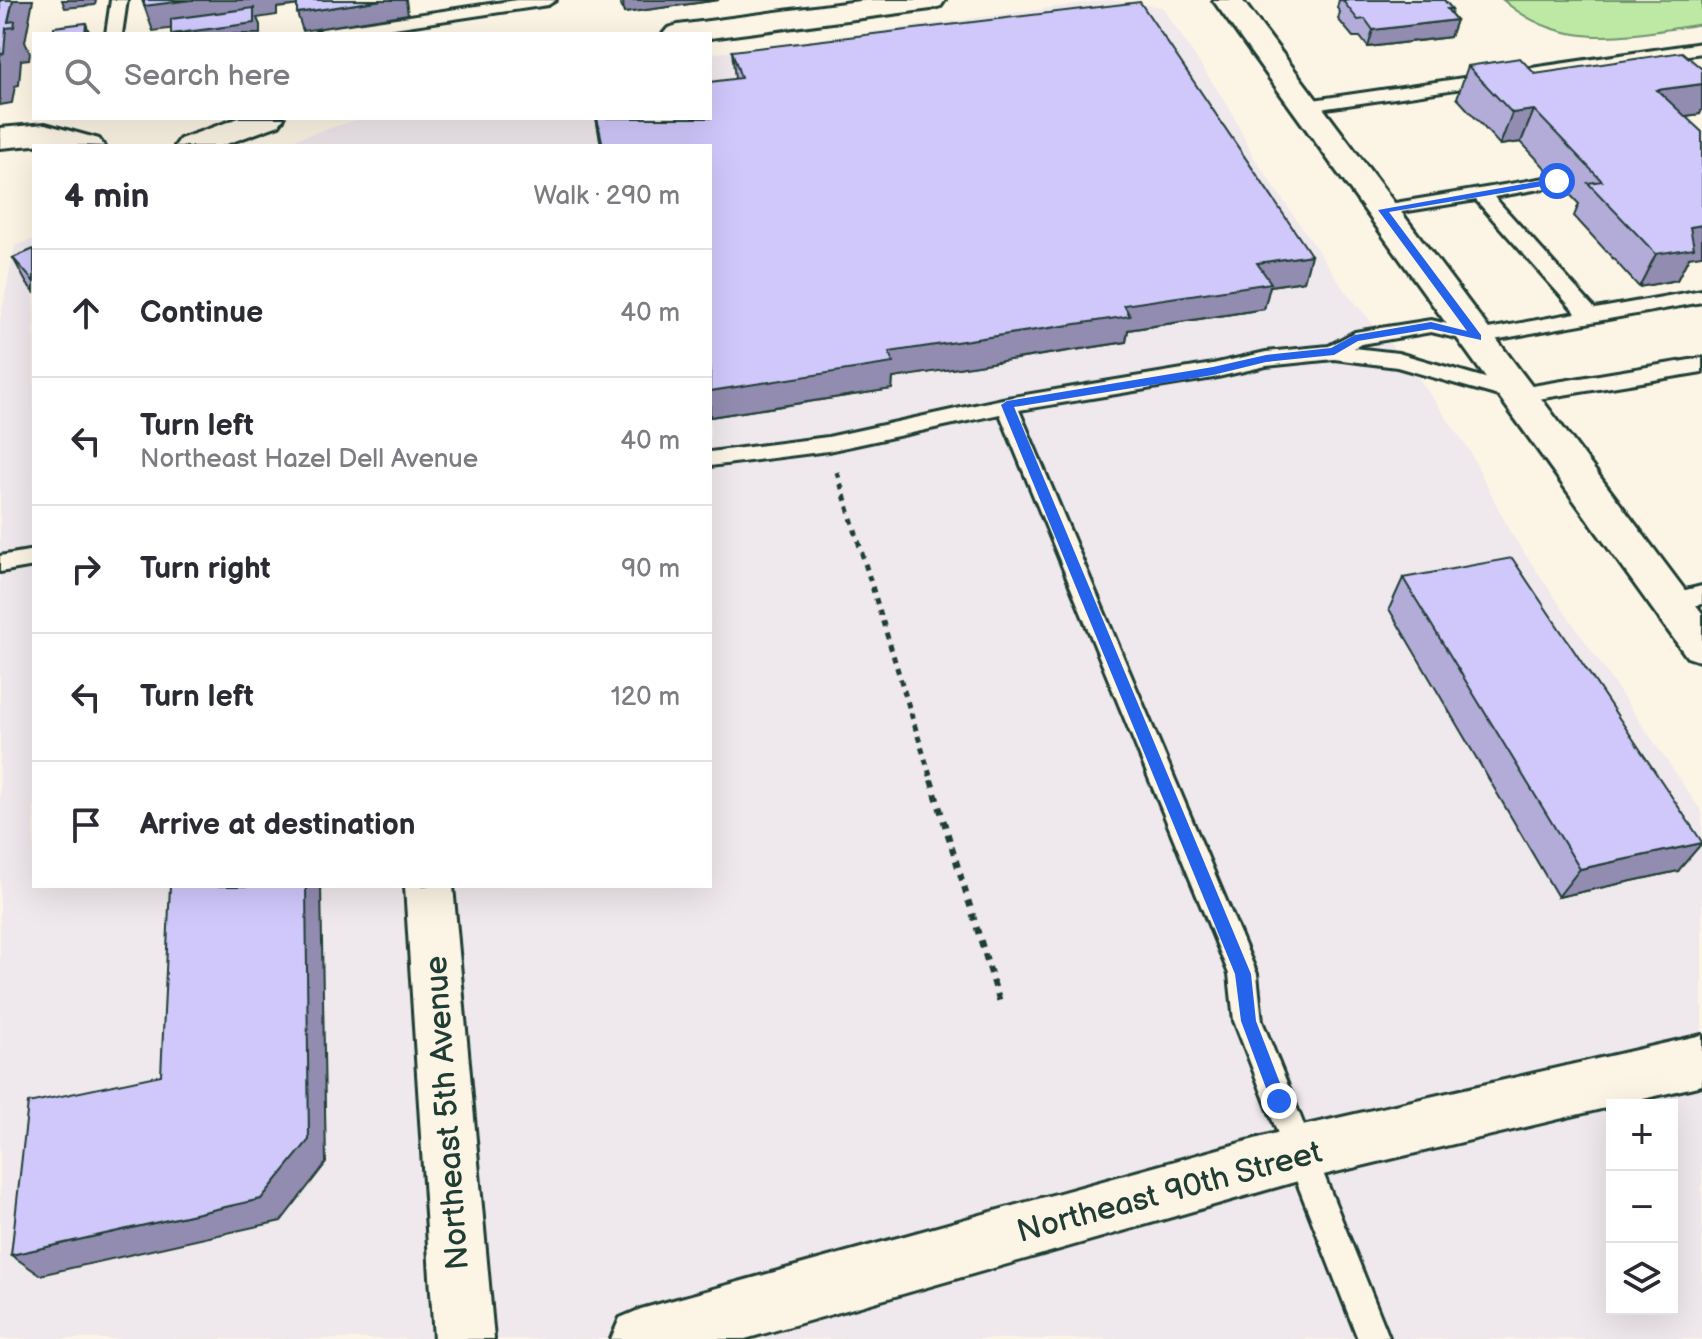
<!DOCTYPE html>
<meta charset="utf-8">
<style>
:root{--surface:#fff;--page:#f2f2f3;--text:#2b2b33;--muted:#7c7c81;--line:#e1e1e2}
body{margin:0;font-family:"Balsamiq Sans",sans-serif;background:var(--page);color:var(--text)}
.controls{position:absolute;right:24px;bottom:24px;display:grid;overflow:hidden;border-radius:0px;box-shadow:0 8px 32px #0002}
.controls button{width:72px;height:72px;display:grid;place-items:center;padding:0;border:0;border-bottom:2px solid var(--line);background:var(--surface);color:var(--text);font:40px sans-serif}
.stop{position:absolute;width:24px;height:24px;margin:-18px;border:6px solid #2563eb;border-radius:50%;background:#fff}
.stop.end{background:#2563eb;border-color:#fff;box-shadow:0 2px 8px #0008}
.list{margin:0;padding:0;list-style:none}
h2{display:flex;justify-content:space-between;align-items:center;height:104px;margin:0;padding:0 32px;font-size:34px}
h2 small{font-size:26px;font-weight:400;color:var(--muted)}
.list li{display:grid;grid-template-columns:52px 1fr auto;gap:24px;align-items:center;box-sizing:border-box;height:128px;padding:0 32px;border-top:2px solid var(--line)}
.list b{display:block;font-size:30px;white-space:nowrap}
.list p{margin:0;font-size:26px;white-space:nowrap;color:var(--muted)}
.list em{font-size:26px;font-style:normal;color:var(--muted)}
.icon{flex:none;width:44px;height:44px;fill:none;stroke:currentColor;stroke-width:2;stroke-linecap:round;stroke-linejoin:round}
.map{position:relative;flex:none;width:1702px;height:1339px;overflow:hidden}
.search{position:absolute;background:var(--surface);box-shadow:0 8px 32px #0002;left:32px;top:32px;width:680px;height:88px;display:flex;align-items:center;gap:20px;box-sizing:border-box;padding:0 28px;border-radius:0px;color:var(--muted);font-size:30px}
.panel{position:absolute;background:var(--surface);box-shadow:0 8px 32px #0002;left:32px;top:144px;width:680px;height:744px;border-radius:0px}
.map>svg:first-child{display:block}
.built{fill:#efe8ec;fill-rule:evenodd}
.green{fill:#bee9a5;stroke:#6e936c;stroke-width:2}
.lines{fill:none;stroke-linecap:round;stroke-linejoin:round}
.lane-casing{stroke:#1f3d34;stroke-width:6}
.street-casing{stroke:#1f3d34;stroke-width:6}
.secondary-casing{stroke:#1f3d34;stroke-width:6}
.path-far1{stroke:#1f3d34;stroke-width:5;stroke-dasharray:6 6;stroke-linecap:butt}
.path{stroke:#1f3d34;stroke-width:6;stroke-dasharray:7 7;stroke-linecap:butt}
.lane{fill:#fcf5e5;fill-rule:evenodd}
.street{fill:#fcf5e5;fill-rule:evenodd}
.secondary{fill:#fcf5e5;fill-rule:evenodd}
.wall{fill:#b3acd8;stroke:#1f3d34;stroke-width:2}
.shaded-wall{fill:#928cb0;stroke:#1f3d34;stroke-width:2}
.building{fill:#d0c8fb;stroke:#1f3d34;stroke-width:2}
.route{fill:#2563eb}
.labels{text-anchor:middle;stroke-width:8;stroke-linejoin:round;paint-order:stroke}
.near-street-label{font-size:32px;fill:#1f3d34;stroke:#fcf5e5}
</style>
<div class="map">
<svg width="1702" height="1339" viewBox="0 0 1702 1339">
<rect width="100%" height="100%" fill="#fcf5e5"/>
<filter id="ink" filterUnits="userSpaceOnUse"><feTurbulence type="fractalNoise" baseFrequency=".0125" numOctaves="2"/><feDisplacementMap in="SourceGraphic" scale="16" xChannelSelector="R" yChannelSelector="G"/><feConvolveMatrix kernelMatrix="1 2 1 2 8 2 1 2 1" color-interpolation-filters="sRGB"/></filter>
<g filter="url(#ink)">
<!-- built -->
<path class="built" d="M1108 0 1162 7 1230 109 1253 156 1346 292 1417 376 1469 450 1510 532 1702 812V1339H0V320L15 246 34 239V886H710V146H273L362 118H710V54ZM1612 1105H1672V1309H1612Z"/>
<!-- green -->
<path class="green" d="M1503 0H1702V24C1630 35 1564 53 1503 0Z"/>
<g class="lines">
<!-- lane casing -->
<g class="lane-casing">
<path id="lane" d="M111 0H127L122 34H106Z
M517 0H556L548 5 354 34H314L322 29Z
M1702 43V53L1306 111 1298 106 1306 101Z
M1557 176 1563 177 1566 181 1563 185 1494 197 1595 309 1702 290V302L1477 343 1431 332 1361 344 1354 348 1398 353 1520 388 1702 358V372L1520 402 1397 367 1334 359 1266 366 1213 378 1019 410 1257 974 1262 1021 1389 1337 1358 1339 1234 1021 1229 974 1000 414 828 451 710 466V452L828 437 1007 398 1213 364 1266 352 1329 346 1355 332 1431 320 1477 331 1576 313 1476 200 1383 215 1374 210 1383 205Z
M34 550V566L0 572V556Z
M1702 586V604L1669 611 1661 608 1657 602 1661 596Z"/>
</g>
<!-- street casing -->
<g class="street-casing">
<path id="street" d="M45 124 99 139 104 146 44 144 0 148V128Z"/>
</g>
<!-- secondary casing -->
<g class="secondary-casing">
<path id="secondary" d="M867 0H945L941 6 931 9 710 38V34H663L668 28 678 25Z
M1213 0H1242L1702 613V662L1687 657Z
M239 118H284L279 125 221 146H175L180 139Z
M405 886H453L494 1339H434Z
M1702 1035V1085L1298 1181 745 1339H611L620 1318 641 1309 1298 1127Z"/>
</g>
<!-- path-far1 -->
<path class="path-far1" d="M837 472 932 782"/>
<!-- path -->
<path class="path" d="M931 780 1001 1006"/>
<!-- lane -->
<use href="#lane" class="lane"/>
<!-- street -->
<use href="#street" class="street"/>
<!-- secondary -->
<use href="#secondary" class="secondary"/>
</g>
<!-- wall -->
<path class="wall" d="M619 0H719L624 13Z
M1339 0H1444L1452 9 1451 14 1456 20 1450 37 1368 47 1360 37H1353L1338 19 1340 12 1337 8Z
M732 51 1311 255 1304 281 1270 286 1264 309 1128 330 1126 342 893 378 892 389 710 417V146H601L596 118H710L735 79Z
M1468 66 1535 74 1702 69V109L1700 114 1685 116 1689 257 1677 280 1639 287 1574 216 1579 204 1521 142 1500 145 1457 98Z
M34 249V292L27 284 13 258Z
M1403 578 1678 871 1558 897 1389 609Z"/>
<!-- shaded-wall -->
<path class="shaded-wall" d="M13 0H33L25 42 30 53 29 59 21 60 19 85 15 86 12 103 0 105V55Z
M62 0H96L95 5 65 8Z
M142 0H340L277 8V15L257 18 260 25V34H171L254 18 153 31Z
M382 0H406L408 14 303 31 297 13Z
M623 0H719L624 13Z
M1456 20 1450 37 1368 47 1373 30Z
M86 23 89 32V34H85Z
M1702 84V109L1700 114 1643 122 1657 90Z
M1534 110 1521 142 1500 145 1512 113Z
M1702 225V255L1689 257 1677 280 1639 287 1656 254 1690 227Z
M1311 255 1304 281 1270 286 1264 309 1128 330 1126 342 893 378 892 389 710 417V391L889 352 1124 305 1257 263Z
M1702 843 1678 871 1558 897 1580 869Z
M306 886H321L326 1163 281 1221 40 1275 11 1255 261 1199Z"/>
<!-- building -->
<path class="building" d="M0 0H13L8 22 15 21 14 27 6 28 4 53 0 55Z
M144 0H191L144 6Z
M297 0H382L297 13Z
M1349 0H1444L1452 9H1447L1456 20 1373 30 1365 19 1358 20 1343 1Z
M1140 2 1311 255 1257 263 1271 283 1124 305 1130 316 889 352 893 363 710 391V146H603L597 118H710V82L741 78 732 51Z
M254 8V23L171 34V19Z
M86 23 85 34H54V27Z
M1682 52 1702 69V84L1657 90 1702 132V225L1690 227 1694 248 1656 254 1588 183 1602 181 1534 110 1512 113 1468 66 1520 58 1535 74Z
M34 249V282L13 258Z
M1512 558 1702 842V843L1580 869 1403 578Z
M170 886H306L309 1140 261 1199 11 1255 28 1103 161 1075Z"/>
</g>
<!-- route -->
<path class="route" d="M1557 178 1561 183 1389 212 1481 335V340L1431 329 1358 341 1334 355 1266 362 1213 375 1014 407 1251 974 1256 1021 1287 1101 1279 1109 1273 1107 1241 1021 1235 974 1001 405 1007 401 1213 367 1266 355 1331 348 1355 335 1431 322 1467 331 1378 210Z"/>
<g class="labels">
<!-- near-street labels -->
<g class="near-street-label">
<text transform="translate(446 1113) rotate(-94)" y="11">Northeast 5th Avenue</text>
<text transform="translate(1169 1191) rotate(-15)" y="11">Northeast 90th Street</text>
</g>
</g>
</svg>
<div class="controls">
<button>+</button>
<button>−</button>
<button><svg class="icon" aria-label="layers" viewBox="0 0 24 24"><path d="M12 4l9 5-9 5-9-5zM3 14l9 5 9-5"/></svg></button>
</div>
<div class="stop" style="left:1557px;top:181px"></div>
<div class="stop end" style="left:1279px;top:1101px"></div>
<div class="search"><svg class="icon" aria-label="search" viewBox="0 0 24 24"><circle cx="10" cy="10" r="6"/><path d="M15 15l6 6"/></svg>Search here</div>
<section class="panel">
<h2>4 min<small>Walk · 290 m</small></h2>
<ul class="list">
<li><svg class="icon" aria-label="ahead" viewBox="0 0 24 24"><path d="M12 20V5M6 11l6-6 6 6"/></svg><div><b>Continue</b></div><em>40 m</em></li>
<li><svg class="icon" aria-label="left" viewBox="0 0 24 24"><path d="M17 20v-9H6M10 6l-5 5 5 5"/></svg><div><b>Turn left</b><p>Northeast Hazel Dell Avenue</p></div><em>40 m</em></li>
<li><svg class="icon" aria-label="right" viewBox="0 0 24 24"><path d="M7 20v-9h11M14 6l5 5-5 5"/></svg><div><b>Turn right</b></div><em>90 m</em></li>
<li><svg class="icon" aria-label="left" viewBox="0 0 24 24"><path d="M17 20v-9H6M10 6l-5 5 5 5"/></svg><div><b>Turn left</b></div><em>120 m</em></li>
<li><svg class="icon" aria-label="arrive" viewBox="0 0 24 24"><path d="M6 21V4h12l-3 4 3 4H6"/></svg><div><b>Arrive at destination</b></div></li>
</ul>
</section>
</div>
